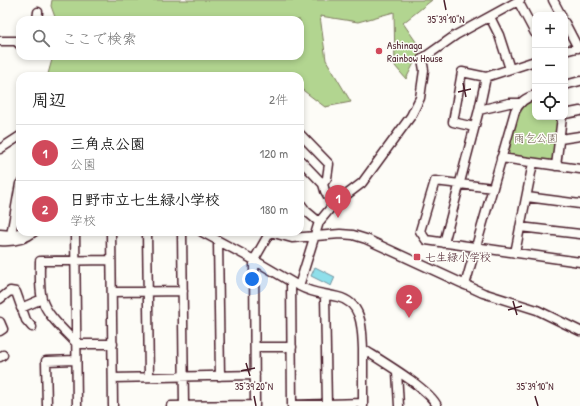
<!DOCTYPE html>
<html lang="ja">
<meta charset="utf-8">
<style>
:root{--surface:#fff;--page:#f2f2f2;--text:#222;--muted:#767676;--line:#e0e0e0;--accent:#d1495b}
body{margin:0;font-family:"Patrick Hand","Klee One",sans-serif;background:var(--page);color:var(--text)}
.controls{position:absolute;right:12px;top:12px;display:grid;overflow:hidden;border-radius:8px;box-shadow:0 2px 6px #0003}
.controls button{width:36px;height:36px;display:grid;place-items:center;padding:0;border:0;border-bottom:1px solid var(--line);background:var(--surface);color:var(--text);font:20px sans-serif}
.you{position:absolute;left:252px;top:279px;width:14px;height:14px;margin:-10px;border:3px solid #fff;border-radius:50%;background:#1a73e8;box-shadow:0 0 0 6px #1a73e833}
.badge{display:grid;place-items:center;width:26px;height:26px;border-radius:50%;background:var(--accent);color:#fff;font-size:13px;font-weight:700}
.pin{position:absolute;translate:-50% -33px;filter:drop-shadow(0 1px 2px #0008)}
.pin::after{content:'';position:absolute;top:21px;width:14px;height:12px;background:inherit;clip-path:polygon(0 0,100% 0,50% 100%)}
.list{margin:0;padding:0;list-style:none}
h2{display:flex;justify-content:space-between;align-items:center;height:52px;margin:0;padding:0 16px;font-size:17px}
h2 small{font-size:13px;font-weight:400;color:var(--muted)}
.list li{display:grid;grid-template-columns:26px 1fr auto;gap:12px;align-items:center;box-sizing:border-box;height:56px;padding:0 16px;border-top:1px solid var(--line)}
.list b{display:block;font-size:15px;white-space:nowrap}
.list p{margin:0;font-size:13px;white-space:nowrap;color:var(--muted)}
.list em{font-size:13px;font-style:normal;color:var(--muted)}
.icon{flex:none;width:22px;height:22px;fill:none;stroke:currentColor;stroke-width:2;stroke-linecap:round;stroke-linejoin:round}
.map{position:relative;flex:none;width:580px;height:406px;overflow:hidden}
.search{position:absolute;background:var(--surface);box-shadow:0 2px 6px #0003;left:16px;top:16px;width:288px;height:44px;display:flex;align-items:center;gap:10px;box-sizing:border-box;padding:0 14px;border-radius:12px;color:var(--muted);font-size:15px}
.panel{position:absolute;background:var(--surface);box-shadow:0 2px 6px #0003;left:16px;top:72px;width:288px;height:164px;border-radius:12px}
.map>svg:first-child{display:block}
.green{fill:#b2d590;stroke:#7e7a5e}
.water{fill:#8edfea;stroke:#73929e}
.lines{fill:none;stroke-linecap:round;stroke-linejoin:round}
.minor-casing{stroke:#4a1f2b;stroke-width:11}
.minor{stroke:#fdfcf7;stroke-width:8}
.ticks{fill:none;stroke:#4a1f2b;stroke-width:1.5}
.poi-dot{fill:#d1495b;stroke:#fdfcf7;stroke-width:1.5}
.labels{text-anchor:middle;stroke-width:3;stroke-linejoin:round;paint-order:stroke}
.poi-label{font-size:11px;fill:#4a1f2b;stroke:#fdfcf7;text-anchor:start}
.park-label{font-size:11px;fill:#695649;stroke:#fdfcf7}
.ticks-label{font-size:10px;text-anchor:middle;fill:#4a1f2b;stroke:#fdfcf7;stroke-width:3;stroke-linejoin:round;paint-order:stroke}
</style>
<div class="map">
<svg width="580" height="406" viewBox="0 0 580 406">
<rect width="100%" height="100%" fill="#fdfcf7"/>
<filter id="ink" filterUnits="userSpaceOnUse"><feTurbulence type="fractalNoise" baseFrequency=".025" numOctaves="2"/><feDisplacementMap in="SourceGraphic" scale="8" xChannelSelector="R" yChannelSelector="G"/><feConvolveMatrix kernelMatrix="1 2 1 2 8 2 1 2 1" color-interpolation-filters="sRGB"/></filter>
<g filter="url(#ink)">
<!-- green -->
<path class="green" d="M52 0H432L403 23 421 49 406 79 395 66 394 12 358 22 320 16 326 60 351 102 325 107 300 88V76H284L283 75 275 76H49L48 74 53 56H300V20H56L51 6Z
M535 99V117H559L555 158 551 161 510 155 509 152C513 135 516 105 535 99Z"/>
<!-- water -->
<path class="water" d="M315 267 335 277 331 286 311 276Z"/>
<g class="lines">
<!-- minor casing -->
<g class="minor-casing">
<path id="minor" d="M553 0 561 15
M518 1 535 33
M490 17 499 35 510 69
M37 20 38 12
M565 23 578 48
M0 41H16L20 45
M565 51 580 47
M565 85 580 81
M479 110 509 103H519
M565 114 580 111
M474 127 453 122 462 72 486 77 535 61
M300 134 329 164 327 178 323 184
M560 139 580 136
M0 149 20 136
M501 158 580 169
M300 160 323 184 325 191 333 205
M556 166 562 117
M493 188 435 181 420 231 426 240 580 262
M527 197 580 204
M300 203 306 211 319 222
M520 227 580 234
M75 232 77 406
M111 232 113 406
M147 232 149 377
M182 232 184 406
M202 232 254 260 295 284
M270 232 292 238 340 234 353 235 366 239 483 293 537 310 580 331
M0 234 11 235 22 232
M11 235 20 184
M0 241C12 242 24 240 34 232
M218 241 220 376
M444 243 479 110 486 77
M515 253 533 163
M111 260 40 261C40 273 39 287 42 299 46 315 66 332 77 344H113
M291 282 292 406
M465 285 515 111C520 102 525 98 535 95
M112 292 183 291
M325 295 327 406
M0 299 10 291 16 292 26 320 32 327
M21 308 42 299
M0 322 3 329 0 331
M255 347H292
M0 357 3 355
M397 372 399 406
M113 378 255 375
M292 405 363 403
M47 406 46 361 76 360
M171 406 255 405
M255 406 254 260 270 232
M363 406V349
M437 406C430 389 380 360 363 349 362 329 363 303 338 297 322 293 314 294 299 286L319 222 333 205 362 183 411 116 420 98 424 70 422 59 456 35 520 0"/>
</g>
<!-- minor -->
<use href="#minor" class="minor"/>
</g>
</g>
<!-- ticks -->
<path class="ticks" d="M444 0 446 10M463 83 466 97M458 92 471 89M513 301 517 315M508 310 522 306M246 363 250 376M241 371 255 368M254 396 256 406M535 396 538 406"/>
<!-- markers -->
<g class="poi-dot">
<circle cx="379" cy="51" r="4"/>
<rect x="413" y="253" width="8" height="8" rx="2"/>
</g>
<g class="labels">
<!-- poi labels -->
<g class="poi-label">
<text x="387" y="49">Ashinaga<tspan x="387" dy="13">Rainbow House</tspan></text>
<text x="425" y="261">七生緑小学校</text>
</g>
<!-- park labels -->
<g class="park-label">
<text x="536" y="142">雨乞公園</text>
</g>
</g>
<g class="ticks-label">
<text x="446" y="23">35°39'10"N</text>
<text x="254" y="390">35°39'20"N</text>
<text x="535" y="390">35°39'10"N</text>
</g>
</svg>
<div class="controls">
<button>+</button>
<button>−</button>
<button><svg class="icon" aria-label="locate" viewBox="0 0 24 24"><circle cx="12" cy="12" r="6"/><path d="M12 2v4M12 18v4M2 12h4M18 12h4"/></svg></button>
</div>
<div class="you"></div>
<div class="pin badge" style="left:338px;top:218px">1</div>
<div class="pin badge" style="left:409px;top:318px">2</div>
<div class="search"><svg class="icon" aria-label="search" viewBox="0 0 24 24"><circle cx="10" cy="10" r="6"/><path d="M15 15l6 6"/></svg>ここで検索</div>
<section class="panel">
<h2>周辺<small>2件</small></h2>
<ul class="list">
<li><span class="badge">1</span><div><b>三角点公園</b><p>公園</p></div><em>120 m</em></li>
<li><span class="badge">2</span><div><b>日野市立七生緑小学校</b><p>学校</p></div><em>180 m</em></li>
</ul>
</section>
</div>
